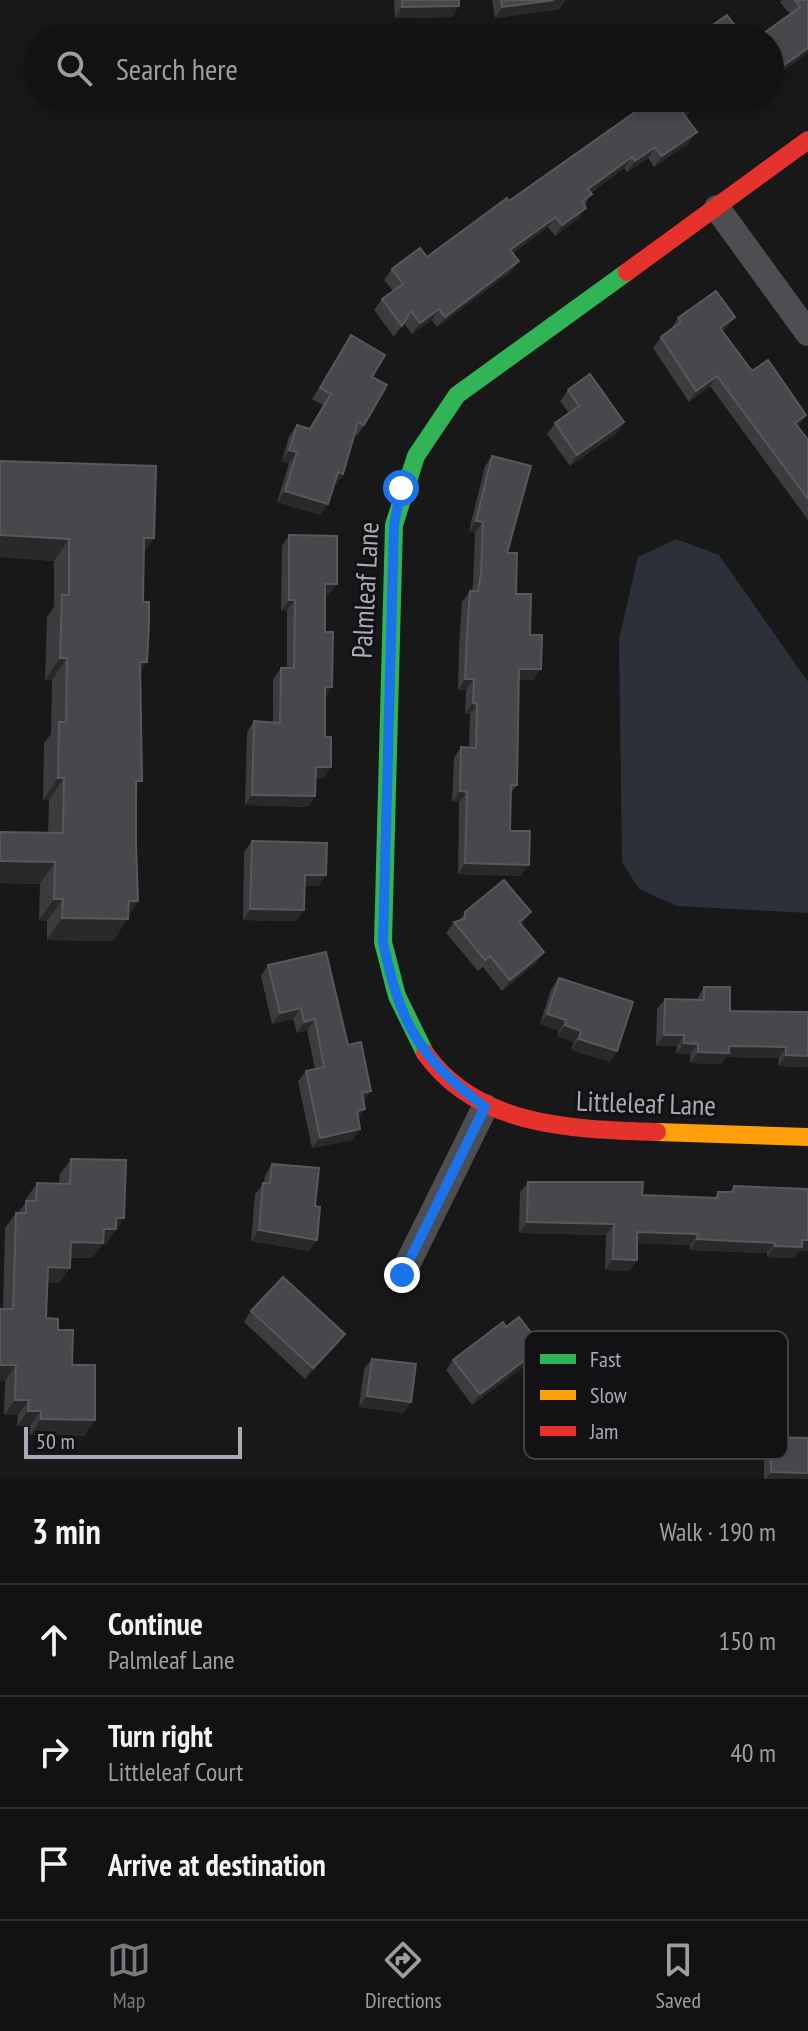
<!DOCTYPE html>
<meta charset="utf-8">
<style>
:root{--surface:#121212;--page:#1f2020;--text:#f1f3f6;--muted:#9c9e9f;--line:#313232;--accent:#777880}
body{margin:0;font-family:"PT Sans Narrow",sans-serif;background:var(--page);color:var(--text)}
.scale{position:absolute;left:24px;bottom:20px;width:218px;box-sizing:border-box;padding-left:8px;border:4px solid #aaabb8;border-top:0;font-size:22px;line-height:28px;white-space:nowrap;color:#aaabb8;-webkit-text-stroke:6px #121214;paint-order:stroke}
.stop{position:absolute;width:24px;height:24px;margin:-18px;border:6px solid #1a73e8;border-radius:50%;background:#fff}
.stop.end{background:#1a73e8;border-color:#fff;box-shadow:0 2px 8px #0008}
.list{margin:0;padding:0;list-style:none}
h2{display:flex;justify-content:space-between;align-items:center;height:104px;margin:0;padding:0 32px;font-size:34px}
h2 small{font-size:26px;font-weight:400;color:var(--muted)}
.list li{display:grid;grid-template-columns:52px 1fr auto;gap:24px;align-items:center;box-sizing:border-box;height:112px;padding:0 32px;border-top:2px solid var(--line)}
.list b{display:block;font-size:30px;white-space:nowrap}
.list p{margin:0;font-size:26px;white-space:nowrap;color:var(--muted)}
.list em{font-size:26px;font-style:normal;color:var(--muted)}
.icon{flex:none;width:44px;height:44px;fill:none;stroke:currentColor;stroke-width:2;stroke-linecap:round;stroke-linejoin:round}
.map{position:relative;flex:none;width:808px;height:1479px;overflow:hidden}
.search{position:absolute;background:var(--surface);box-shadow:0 4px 12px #0003;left:24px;right:24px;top:24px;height:88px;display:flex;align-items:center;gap:20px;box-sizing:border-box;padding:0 28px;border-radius:44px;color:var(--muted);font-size:30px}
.sheet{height:440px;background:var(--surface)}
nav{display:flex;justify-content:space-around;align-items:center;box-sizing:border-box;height:112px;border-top:2px solid var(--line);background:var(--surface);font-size:22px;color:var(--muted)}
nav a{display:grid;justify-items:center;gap:4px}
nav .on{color:var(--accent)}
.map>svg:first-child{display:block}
.water{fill:#2b3039}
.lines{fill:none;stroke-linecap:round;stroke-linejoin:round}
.street{stroke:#4e4e52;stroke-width:26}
.fast{stroke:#30b455;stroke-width:18}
.slow{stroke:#ff9f0a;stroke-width:18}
.jam{stroke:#e5322d;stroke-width:18}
.wall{fill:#3c3c3f}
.shaded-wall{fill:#29292a}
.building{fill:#48484c;stroke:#57585d;stroke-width:2}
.route{stroke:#1a73e8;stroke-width:10}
.labels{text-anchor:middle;stroke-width:6;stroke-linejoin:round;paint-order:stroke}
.street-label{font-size:28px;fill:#aaabb8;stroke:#121214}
.key{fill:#121214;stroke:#404045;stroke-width:2}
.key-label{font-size:22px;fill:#aaabb8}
</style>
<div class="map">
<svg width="808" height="1479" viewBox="0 0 808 1479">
<rect width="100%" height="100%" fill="#181818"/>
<!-- water -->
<path class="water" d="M676 539 719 555 808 682V913L677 906 639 889 622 862 619 639 638 557Z"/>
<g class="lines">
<!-- street -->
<path class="street" d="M717 208 808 333
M402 1275 485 1107"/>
<!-- fast -->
<path class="fast" d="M425 1053 397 996 383 942 394 525 416 456 457 395 627 272"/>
<!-- slow -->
<path class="slow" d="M657 1132 808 1137"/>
<!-- jam -->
<path class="jam" d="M627 272 808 140
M425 1053C478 1128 574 1129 657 1132"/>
</g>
<!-- wall -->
<path class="wall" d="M394 0H459L452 17 395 18Z
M492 0H565L559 9 495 18Z
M782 0H808V53L770 80 790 14 780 2Z
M655 98H710L685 115 689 143 654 167 648 158 627 172 624 168 591 193 579 218 555 236 548 227 513 253 511 272 437 327 432 320 412 334 404 323 394 337 374 310 382 299 393 291 384 280 392 269 427 257Z
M678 318 728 327 723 331 752 371 808 440V520L710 386 689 402 653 348 661 337 671 329Z
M351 335 372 377 364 425 357 436 355 435 343 474 336 485 334 484 321 515 277 502 289 463 282 461 289 436 297 425 309 429 323 405 312 399Z
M568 390 624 422 617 433 570 466 547 434 555 423 569 413 560 401Z
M492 456 507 553 516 594 530 635 533 680H519L517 785 511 793 510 831 521 876 458 874 459 802H452L454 758 461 747 469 748 470 714H465L466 690H458L459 645 462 602 470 591H472L473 584 475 533 469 531 485 466Z
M0 461 154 538 144 552 143 602 147 662 140 672 136 844 138 901 113 941 47 940V921L39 920 40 884 0 883V832L48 833 49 800H43L44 743 51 734 52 680H45L47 617 54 607V561L0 557Z
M289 535 329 595H325V737L331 767 323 778H316L315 796 308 807 245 805 247 732 254 721 273 723V679L281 668H287V611H281L282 546Z
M252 841 319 886H305L296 921 243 920 244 852Z
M465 912 523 923 521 925 544 952 536 963 502 991 483 967 478 971 446 933 454 922 459 921Z
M268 965 348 1045 365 1109 358 1119 353 1140 312 1148 298 1081 306 1071 315 1069 307 1030 297 1033 293 1019 272 1024 261 976Z
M559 978 610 1062 571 1050 574 1042 557 1036 559 1031 540 1024 551 989Z
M704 987 730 1011 808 1012 807 1067 778 1066 779 1058 726 1057 722 1064 690 1063V1054H676L677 1046H656L657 1009 665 999H697Z
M71 1159 124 1218 105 1245H102L92 1258H70V1268L59 1283H48L46 1318 58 1330 72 1365 84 1436 30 1435V1426H17L18 1415H4L5 1381 3 1309 5 1228 16 1213H18L26 1202V1199L37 1183 59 1184 60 1174Z
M272 1164 315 1206 317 1240 309 1251 251 1241 255 1194 264 1183 265 1175Z
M528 1182 642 1195 714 1198 718 1192H730L734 1186 808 1189V1251H799L794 1258 767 1257V1253L690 1250V1245L637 1243V1260L629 1271 605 1270 606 1235 519 1233 520 1192Z
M251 1311 345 1334 337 1345 305 1379 244 1322Z
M506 1327 542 1347 535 1358 472 1405 446 1370 453 1360Z
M372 1359 403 1413 359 1407 364 1369Z
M771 1437 808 1479H764V1448Z"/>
<!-- shaded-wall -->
<path class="shaded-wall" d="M554 0H565L559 9 495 18 502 7Z
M459 6 452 17 395 18 402 7Z
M808 48V53L770 80V75Z
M702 98H710L675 123 682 112Z
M697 132 689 143 654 167 662 156Z
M655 147 648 158 627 172 635 161Z
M632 157 624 168 581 200 588 189Z
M586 208 579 218 555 236 562 225Z
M556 217 548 227 503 261 510 250Z
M519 261 511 272 437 327 445 317Z
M439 309 432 320 412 334 420 323Z
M735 317 728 327 713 339 720 328Z
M717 376 710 386 689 402 696 391Z
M806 415 799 426 795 423Z
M624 422 617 433 570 466 577 455Z
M289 450 297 452 289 463 282 461Z
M338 472 343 474 336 485 330 483Z
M285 491 328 504 321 515 277 502Z
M476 521 483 522 475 533 469 531Z
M0 535 69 539 54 561 0 557Z
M144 538H154L139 560Z
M325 584H337L329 595H318Z
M289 600H295L287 611H281Z
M60 658H67L52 680H45Z
M140 662H147L132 683Z
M519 669H541L533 680H512Z
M465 679H474L466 690H458Z
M325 687H332L325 698Z
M473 703 477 704 470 714H465Z
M316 767H331L323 778 309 777Z
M58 778H64L49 800H43Z
M460 791 467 792 459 802H452Z
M252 795 315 796 308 807 245 805Z
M0 861 55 862 40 884 0 883Z
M465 863 529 865 521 876 458 874Z
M305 875H326L319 886H297Z
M54 899H63L47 921 39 920Z
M129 901H138L126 919H128L113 941 47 940 62 918Z
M250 909 304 910 296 921 243 920Z
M531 912 523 923 511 933 519 922Z
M544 952 536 963 502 991 510 980Z
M301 1008 293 1019 272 1024 280 1013Z
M547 1014 566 1020 559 1031 540 1024Z
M315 1019 307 1030 297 1033 304 1022Z
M565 1025 581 1031 574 1042 557 1036Z
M664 1035H684L677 1046H656Z
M579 1039 617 1051 610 1062 571 1050Z
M684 1043 698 1044 690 1054H676Z
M729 1046 786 1047 779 1058 726 1057 722 1064 690 1063 698 1052Z
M786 1055 808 1056V1065L807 1067 778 1066Z
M371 1091 363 1102 362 1093Z
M365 1109 358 1119 357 1111Z
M360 1129 353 1140 312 1148 320 1138Z
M116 1218H124L105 1245H102L92 1258 60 1257 71 1242Z
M527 1222 614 1224 606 1235 519 1233Z
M259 1230 317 1240 309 1251 251 1241Z
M637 1232 698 1234 690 1245 630 1243Z
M697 1239 775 1243 767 1253 690 1250Z
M802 1240H808V1251H799L794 1258 767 1257 775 1246Z
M613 1259 637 1260 629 1271 605 1270Z
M48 1267 70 1268 59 1283H38Z
M345 1334 337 1345 305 1379 313 1368Z
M542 1347 535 1358 472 1405 480 1394Z
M0 1365H16L5 1381H0Z
M367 1396 411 1402 403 1413 359 1407Z
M15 1400H29L18 1415H4Z
M28 1411H41L30 1426H17Z
M41 1419 95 1420 84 1436 30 1435Z
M771 1472 808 1473V1479H766Z"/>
<!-- building -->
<path class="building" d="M402 0H459V6L402 7Z
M501 0H554L502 7Z
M795 0H808V48L770 75V38H757L800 7Z
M727 15 743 36 746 34 749 38H694Z
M655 98H702L682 112 697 132 662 156 655 147 635 161 632 157 588 189 592 194 582 201 586 208 562 225 556 217 510 250 519 261 445 317 439 309 420 323 411 311 402 326 382 299 403 284 392 269 420 248 427 257 507 198 509 201Z
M716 291 735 317 720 328 752 371 768 360 806 415 795 423 808 440V499L717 376 696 391 661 337 681 322 678 318Z
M351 335 385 355 372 377 387 385 364 425 358 422 343 474 338 472 328 504 285 491 297 452 289 450 297 425 310 429 331 394 320 388Z
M590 374 624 422 577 455 555 423 579 406 568 390Z
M492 456 531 466 507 553H517L516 594H531L530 635H542L541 669H519L517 785H511L510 831H530L529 865 465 863 467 792 460 791 461 747 476 748 477 704 473 703 474 679H465L467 634 470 591H478L481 574 483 522 476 521Z
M0 461 156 466 154 538H144L143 602H149V624L147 662H140L142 781H136V844L138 901H129L128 919 62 918 63 899H54L55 862 0 861V832L63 833 64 778H58L59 722H66L67 658H60L62 595H69V539L0 535Z
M289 535 337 536V584H325V632H333L332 687H325V737H331V767H316L315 796 252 795 254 721 280 723 281 668H294L295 600H289Z
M252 841 327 843 326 875H305L304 910 250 909Z
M504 880 531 912 519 922 544 952 510 980 490 956 485 960 454 922 465 919V912Z
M326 952 348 1045 361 1042 371 1091 362 1093 365 1109 357 1111 360 1129 320 1138 306 1071 324 1067 315 1019 304 1022 301 1008 280 1013 268 965Z
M559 978 633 1002 617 1051 579 1039 581 1031 565 1025 566 1020 547 1014Z
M704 987H730V1011L808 1012V1056L786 1055V1047L729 1046V1053L698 1052V1044L684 1043V1035H664L665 999 704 1000Z
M71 1159 126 1160 124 1218H116V1229H104L103 1243 71 1242 70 1268 48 1267 46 1318 58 1319V1330H73L72 1365H95V1420L41 1419V1411H28L29 1400H15L16 1365H0V1309H13L16 1213H26V1201H36L37 1183 70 1184Z
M272 1164 319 1168 315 1206 320 1207 317 1240 259 1230 263 1183H270Z
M528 1182H643L642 1195 718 1198V1192H733L734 1186 808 1189V1240H802V1247L775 1246V1243L697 1239 698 1234 637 1232V1260L613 1259 614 1224 527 1222Z
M283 1277 345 1334 313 1368 251 1311Z
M519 1317 542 1347 480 1394 453 1360 503 1322 506 1327Z
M372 1359 416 1364 411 1402 367 1396Z
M771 1437 808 1438V1473L771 1472Z"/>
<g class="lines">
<!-- route -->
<path class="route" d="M401 488 394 525 383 942C400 1023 418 1057 485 1107L402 1275"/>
</g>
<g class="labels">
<!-- street labels -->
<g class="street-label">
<text transform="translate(365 590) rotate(-87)" y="10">Palmleaf Lane</text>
<text transform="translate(646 1103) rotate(2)" y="10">Littleleaf Lane</text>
</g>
</g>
<!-- legend -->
<rect x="524" y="1331" width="264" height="128" rx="12" class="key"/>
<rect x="540" y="1354" width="36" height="10" fill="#30b455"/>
<rect x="540" y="1390" width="36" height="10" fill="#ff9f0a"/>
<rect x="540" y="1426" width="36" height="10" fill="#e5322d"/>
<g class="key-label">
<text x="590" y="1367">Fast</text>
<text x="590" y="1403">Slow</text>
<text x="590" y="1439">Jam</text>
</g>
</svg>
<div class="scale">50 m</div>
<div class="stop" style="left:401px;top:488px"></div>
<div class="stop end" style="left:402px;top:1275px"></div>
<div class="search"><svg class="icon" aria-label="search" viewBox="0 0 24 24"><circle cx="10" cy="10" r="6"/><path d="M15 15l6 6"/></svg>Search here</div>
</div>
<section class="sheet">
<h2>3 min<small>Walk · 190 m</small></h2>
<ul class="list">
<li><svg class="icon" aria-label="ahead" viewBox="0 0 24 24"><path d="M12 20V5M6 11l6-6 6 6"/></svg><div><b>Continue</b><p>Palmleaf Lane</p></div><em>150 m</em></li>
<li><svg class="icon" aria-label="right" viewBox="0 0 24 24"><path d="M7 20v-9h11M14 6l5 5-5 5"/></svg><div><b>Turn right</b><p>Littleleaf Court</p></div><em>40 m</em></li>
<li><svg class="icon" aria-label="arrive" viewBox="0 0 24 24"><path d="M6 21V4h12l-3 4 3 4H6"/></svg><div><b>Arrive at destination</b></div></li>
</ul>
</section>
<nav>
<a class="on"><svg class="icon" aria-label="map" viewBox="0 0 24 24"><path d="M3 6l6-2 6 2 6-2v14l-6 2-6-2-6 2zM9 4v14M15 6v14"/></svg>Map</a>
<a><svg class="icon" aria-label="directions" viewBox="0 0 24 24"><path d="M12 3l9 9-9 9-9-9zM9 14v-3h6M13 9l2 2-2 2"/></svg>Directions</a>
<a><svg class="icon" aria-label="saved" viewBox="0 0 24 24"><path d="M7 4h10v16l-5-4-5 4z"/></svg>Saved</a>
</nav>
